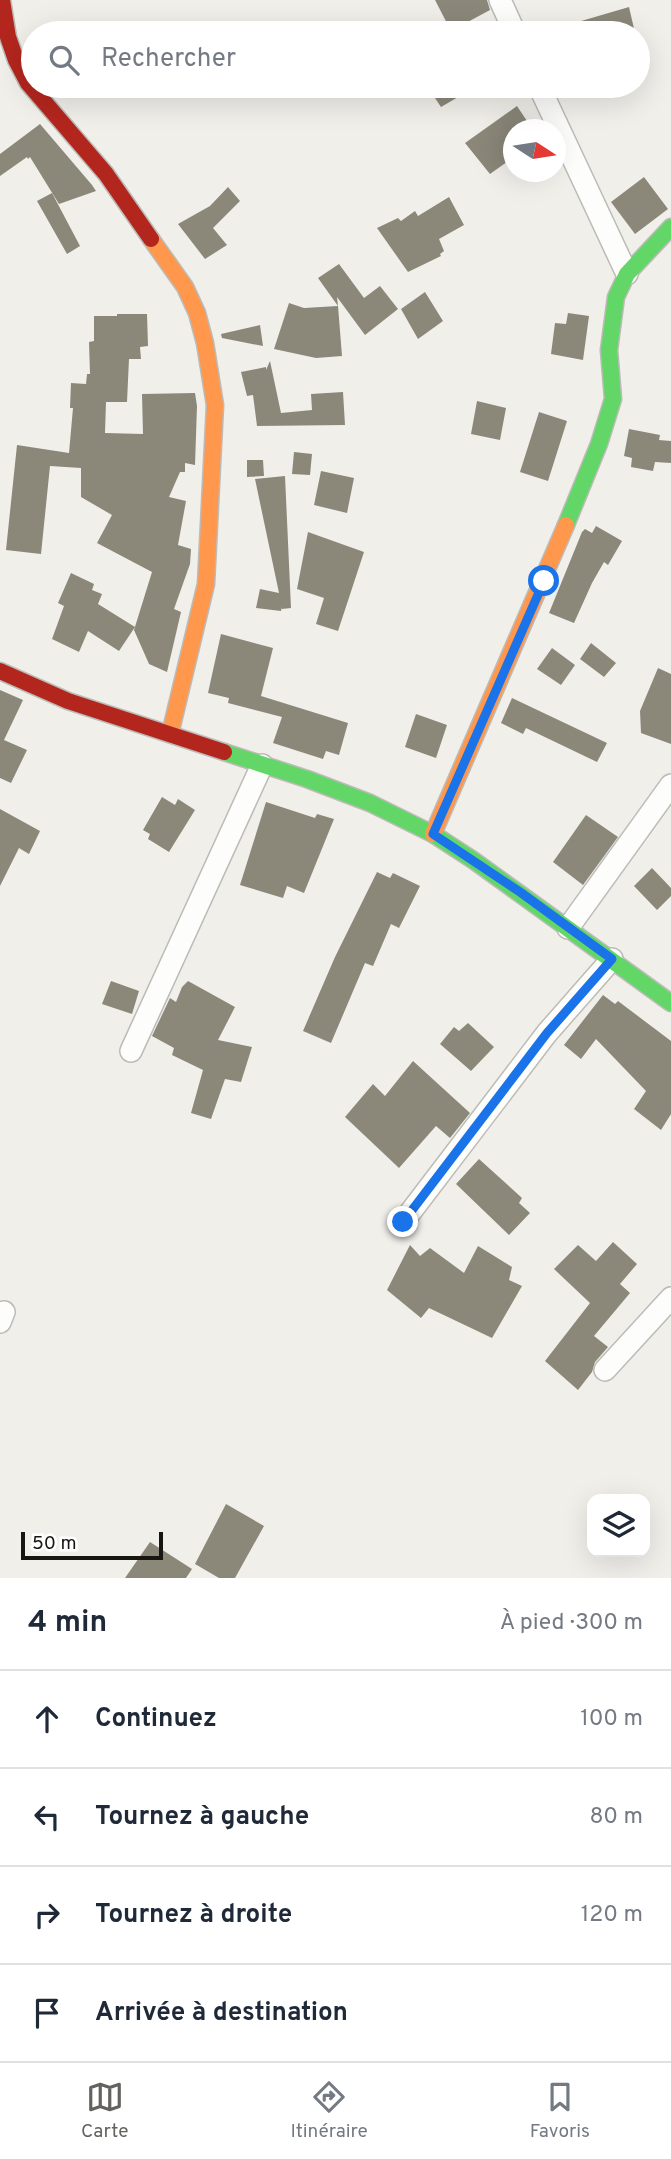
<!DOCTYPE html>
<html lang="fr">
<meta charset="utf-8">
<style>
:root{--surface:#fff;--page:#f6f6f7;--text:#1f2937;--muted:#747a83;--line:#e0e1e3;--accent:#63625e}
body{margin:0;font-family:Overpass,sans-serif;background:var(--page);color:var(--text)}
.controls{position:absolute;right:21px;bottom:21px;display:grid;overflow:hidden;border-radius:14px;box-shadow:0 7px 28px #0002}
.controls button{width:63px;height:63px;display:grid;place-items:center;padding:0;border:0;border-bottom:2px solid var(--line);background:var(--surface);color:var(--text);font:35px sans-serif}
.compass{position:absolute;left:503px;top:119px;width:63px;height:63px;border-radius:50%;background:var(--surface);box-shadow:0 7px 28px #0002;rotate:102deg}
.scale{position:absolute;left:21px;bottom:18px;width:142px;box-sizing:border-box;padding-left:7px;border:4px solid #171613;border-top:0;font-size:19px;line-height:24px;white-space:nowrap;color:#171613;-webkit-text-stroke:5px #fff;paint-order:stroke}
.stop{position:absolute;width:21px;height:21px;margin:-16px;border:5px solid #1a73e8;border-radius:50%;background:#fff}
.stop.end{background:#1a73e8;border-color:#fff;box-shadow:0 2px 7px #0008}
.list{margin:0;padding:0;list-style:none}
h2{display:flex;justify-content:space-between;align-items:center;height:91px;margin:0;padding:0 28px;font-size:30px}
h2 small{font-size:23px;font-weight:400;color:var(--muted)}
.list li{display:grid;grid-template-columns:46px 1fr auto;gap:21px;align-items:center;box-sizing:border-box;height:98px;padding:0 28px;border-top:2px solid var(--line)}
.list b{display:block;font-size:26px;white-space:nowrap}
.list em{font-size:23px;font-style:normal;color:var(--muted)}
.icon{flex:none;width:38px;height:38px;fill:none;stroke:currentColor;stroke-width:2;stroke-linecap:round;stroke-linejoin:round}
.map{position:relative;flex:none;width:671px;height:1578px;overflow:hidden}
.search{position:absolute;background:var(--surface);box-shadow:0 7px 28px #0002;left:21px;right:21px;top:21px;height:77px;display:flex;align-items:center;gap:18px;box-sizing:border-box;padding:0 24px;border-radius:38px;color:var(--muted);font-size:26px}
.sheet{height:483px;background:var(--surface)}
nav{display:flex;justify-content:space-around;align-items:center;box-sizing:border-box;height:98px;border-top:2px solid var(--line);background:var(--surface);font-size:19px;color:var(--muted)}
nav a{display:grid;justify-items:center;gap:4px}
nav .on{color:var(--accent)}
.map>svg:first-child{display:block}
.building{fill:#8b887a}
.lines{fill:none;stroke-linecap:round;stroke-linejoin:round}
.street-casing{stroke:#bcbbb7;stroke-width:24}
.fast-casing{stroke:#bcbbb7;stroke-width:19}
.slow-casing{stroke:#bcbbb7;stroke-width:19}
.jam-casing{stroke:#bcbbb7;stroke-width:19}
.street{stroke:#fdfdfc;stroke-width:21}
.fast{stroke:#63d668;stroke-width:16}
.slow{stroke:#ff974d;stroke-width:16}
.jam{stroke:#b3261e;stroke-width:16}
.route{stroke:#1a73e8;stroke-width:9}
</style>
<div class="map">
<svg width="671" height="1578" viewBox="0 0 671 1578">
<rect width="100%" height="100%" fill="#f0efea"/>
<!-- building -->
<path class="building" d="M435 0H487L490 10 451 31Z
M629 7 635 33H555L554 29Z
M427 86H477L441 107Z
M517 106 533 130H514V157L490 174 465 143Z
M40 124 92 185 96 191 59 204 30 157 28 159 27 157 0 176V154Z
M644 177 668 209 635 234 611 202Z
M228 187 240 201 213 228 227 245 205 259 178 224 210 206Z
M52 193 80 246 67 254 37 201Z
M449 197 464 225 439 239 444 251 440 254 441 256 408 272 377 228 398 218 401 221 415 211 418 216Z
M339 264 364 298 380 286 398 309 365 335 337 297 338 306 318 278Z
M425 292 443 321 418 339 401 309Z
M289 303 304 308 338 306 342 356 316 358 274 349Z
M568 313 589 316 583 360 551 354 555 323 566 324Z
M117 314H147L148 346 140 347 141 359H129L127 402H106L105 433 143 434 142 394 195 393 197 406 195 465 185 463V472H180L169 497 186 501 178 545 191 549 190 564 174 609 181 612 167 672 149 664 134 630 152 572 97 543 112 515 81 497V468L50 466 41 554 6 550 17 445 69 453 73 408H70L71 383 86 384 87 374H90L89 342 94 341V316H117Z
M260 325 263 346 222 338 221 334Z
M270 361 281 413 312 410 311 394 343 392 345 425 257 426 253 395 247 396 241 372 266 367V370Z
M477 401 506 408 500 440 471 434Z
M539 412 567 421 548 481 520 472Z
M629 429 660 435 659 440 671 441V463L655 462 653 471 631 467 632 458 624 456Z
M294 452 312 454 310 475 292 474Z
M247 460H263L264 476 247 477Z
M321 471 354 478 347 513 314 505Z
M285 476 291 608 282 609V607L281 611 256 608 260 589 279 593 255 479Z
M596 526 622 541 608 565 604 562 592 583 574 623 549 613 582 532 585 529 592 533Z
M308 532 364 552 338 631 316 624 324 598 297 589Z
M71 573 94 584 92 590 102 594 98 604 135 627 119 651 88 631 79 652 52 639 64 606 58 603Z
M221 634 273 648 261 696 348 723 339 755 326 751 323 759 273 743 282 717 228 703 229 698 208 693Z
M591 643 616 663 604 677 580 659Z
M552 648 575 665 561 685 537 669Z
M658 668 671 674V744L641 733 640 711Z
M0 690 23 700 4 740 27 750 11 783 0 778Z
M512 698 607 743 597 762 526 728 523 734 501 723Z
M416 714 447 725 436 758 405 747Z
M162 797 175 805 178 799 195 810 169 852 148 839 150 834 143 830Z
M266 802 315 818 317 814 334 819 304 893 287 886 283 898 240 885Z
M0 809 40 831 29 854 19 848 0 886Z
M586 815 618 837 583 885 553 862Z
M652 868 671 888V896L657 910 634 886Z
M377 872 390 878 393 873 420 886 399 928 391 924 373 966 365 963 331 1043 303 1031 335 957Z
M111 981 139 991 132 1014 102 1004Z
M188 981 235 1007 218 1040 252 1047 241 1082 225 1079 211 1119 191 1113 203 1070 172 1055 174 1048 152 1036 170 998 176 1002 182 987Z
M603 995 615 1004 618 1001 671 1041V1114L661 1130 634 1109 646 1091 596 1039 581 1059 564 1045Z
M468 1023 494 1047 471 1071 440 1044 454 1027 459 1031Z
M413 1061 470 1113 450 1138 436 1126 399 1168 345 1117 373 1084 385 1096Z
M479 1159 522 1198 519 1203 530 1213 509 1235 456 1184Z
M613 1242 637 1264 620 1284 630 1293 594 1336 608 1347 595 1362 592 1372 578 1390 545 1361 590 1303 554 1269 578 1245 596 1261Z
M410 1245 420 1256 430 1248 464 1273 478 1246 512 1267 509 1280 522 1286 492 1338 429 1308 421 1318 387 1290Z
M226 1504 264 1526 235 1578H219L195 1564Z
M150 1542 192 1569 186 1578H125Z"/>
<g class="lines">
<!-- street casing -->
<g class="street-casing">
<path id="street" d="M500 0 515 33
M539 86 627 274
M568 928 671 785
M131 1051 262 765
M403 1222 547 1033 612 959
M0 1322 4 1312
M605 1370 671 1298"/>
</g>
<!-- fast casing -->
<g class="fast-casing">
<path id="fast" d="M566 525 599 444 613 399 609 350 616 297 627 274 671 227
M224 752 307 779 370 803 433 834 473 860 671 1003"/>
</g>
<!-- slow casing -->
<g class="slow-casing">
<path id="slow" d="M151 239 185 287 197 313 205 343 215 405 206 584 170 734
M433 834 566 525"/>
</g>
<!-- jam casing -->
<g class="jam-casing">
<path id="jam" d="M2 0 8 37 16 60 28 83 106 174 151 239
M0 671 68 701 224 752"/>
</g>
<!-- street -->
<use href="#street" class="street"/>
<!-- fast -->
<use href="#fast" class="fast"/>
<!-- slow -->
<use href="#slow" class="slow"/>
<!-- jam -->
<use href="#jam" class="jam"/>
</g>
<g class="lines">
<!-- route -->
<path class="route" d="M403 1222 547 1033 612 959 520 892 433 834 544 581"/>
</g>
</svg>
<div class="controls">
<button><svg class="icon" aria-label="layers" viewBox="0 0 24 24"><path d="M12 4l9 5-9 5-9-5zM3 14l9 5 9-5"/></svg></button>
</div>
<svg class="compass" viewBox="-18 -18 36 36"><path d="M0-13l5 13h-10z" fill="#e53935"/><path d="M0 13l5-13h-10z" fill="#747a83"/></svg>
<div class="scale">50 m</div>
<div class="stop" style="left:544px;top:581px"></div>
<div class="stop end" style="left:403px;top:1222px"></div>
<div class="search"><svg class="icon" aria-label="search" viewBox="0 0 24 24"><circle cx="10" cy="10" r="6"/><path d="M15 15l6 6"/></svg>Rechercher</div>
</div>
<section class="sheet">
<h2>4 min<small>À pied · 300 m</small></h2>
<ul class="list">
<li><svg class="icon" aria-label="ahead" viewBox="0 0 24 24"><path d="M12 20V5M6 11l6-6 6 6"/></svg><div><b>Continuez</b></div><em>100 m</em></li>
<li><svg class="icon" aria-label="left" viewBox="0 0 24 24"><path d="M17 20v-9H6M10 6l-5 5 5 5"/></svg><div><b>Tournez à gauche</b></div><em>80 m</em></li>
<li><svg class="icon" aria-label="right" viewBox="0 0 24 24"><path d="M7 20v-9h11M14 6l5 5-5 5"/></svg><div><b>Tournez à droite</b></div><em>120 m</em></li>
<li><svg class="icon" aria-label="arrive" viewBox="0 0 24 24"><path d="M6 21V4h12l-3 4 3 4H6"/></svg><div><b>Arrivée à destination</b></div></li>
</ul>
</section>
<nav>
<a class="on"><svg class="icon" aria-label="map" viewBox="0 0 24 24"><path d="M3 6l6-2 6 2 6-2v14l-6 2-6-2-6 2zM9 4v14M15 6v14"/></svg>Carte</a>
<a><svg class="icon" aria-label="directions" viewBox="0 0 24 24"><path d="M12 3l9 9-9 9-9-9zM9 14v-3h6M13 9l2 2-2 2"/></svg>Itinéraire</a>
<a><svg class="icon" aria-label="saved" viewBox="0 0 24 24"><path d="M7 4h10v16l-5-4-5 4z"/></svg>Favoris</a>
</nav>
